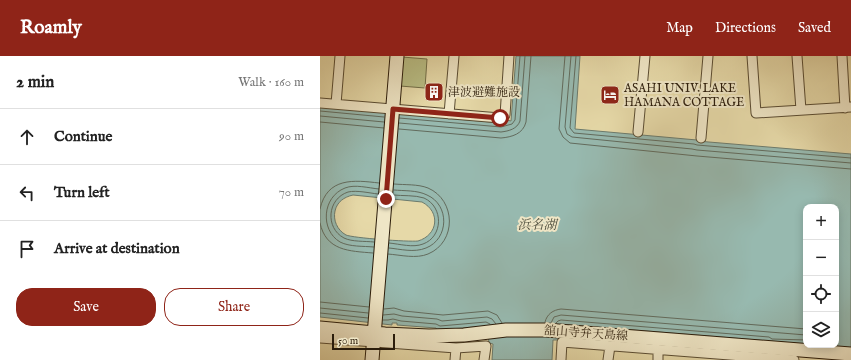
<!DOCTYPE html>
<meta charset="utf-8">
<style>
:root{--surface:#fff;--page:#f2f2f2;--text:#222;--muted:#767676;--line:#e0e0e0;--accent:#8f2418}
body{margin:0;font-family:"IM FELL English","Noto Serif JP",serif;background:var(--page);color:var(--text)}
.controls{position:absolute;right:12px;bottom:12px;display:grid;overflow:hidden;border-radius:8px;box-shadow:0 2px 10px #0003}
.controls button{width:36px;height:36px;display:grid;place-items:center;padding:0;border:0;border-bottom:1px solid var(--line);background:var(--surface);color:var(--text);font:20px sans-serif}
.scale{position:absolute;left:12px;bottom:10px;width:63px;box-sizing:border-box;padding-left:4px;border:2px solid #2c1d0b;border-top:0;font-size:11px;line-height:14px;white-space:nowrap;color:#2c1d0b;-webkit-text-stroke:3px #efe6c6;paint-order:stroke}
.stop{position:absolute;width:12px;height:12px;margin:-9px;border:3px solid #8f2418;border-radius:50%;background:#fff}
.stop.end{background:#8f2418;border-color:#fff;box-shadow:0 1px 4px #0008}
.list{margin:0;padding:0;list-style:none}
h2{display:flex;justify-content:space-between;align-items:center;height:52px;margin:0;padding:0 16px;font-size:17px}
h2 small{font-size:13px;font-weight:400;color:var(--muted)}
.list li{display:grid;grid-template-columns:26px 1fr auto;gap:12px;align-items:center;box-sizing:border-box;height:56px;padding:0 16px;border-top:1px solid var(--line)}
.list b{display:block;font-size:15px;white-space:nowrap}
.list em{font-size:13px;font-style:normal;color:var(--muted)}
.actions{display:flex;gap:8px;padding:12px 16px}
.actions a{flex:1;padding:9px 0;border:1px solid var(--accent);border-radius:16px;text-align:center;font-size:14px;color:var(--accent)}
.actions .main{background:var(--accent);color:#fff}
.icon{flex:none;width:22px;height:22px;fill:none;stroke:currentColor;stroke-width:2;stroke-linecap:round;stroke-linejoin:round}
.map{position:relative;flex:none;width:531px;height:304px;overflow:hidden}
header{display:flex;align-items:center;gap:24px;box-sizing:border-box;height:56px;padding:0 20px;background:var(--accent);color:#fff}
header strong{font-size:19px}
nav{display:flex;gap:22px;margin-inline-start:auto;font-size:14px}
main{display:flex}
aside{flex:1;background:var(--surface)}
.map>svg:first-child{display:block}
.green{fill:#b9be85;stroke:#726e48}
.water{fill:#97b9af;stroke:#6c7b6d;fill-rule:evenodd}
.lines{fill:none;stroke-linecap:round;stroke-linejoin:round}
.shore{stroke:#626b5d;stroke-width:1}
.street-casing{stroke:#5a4c32;stroke-width:11}
.secondary-casing{stroke:#2c1d0b;stroke-width:15}
.street{stroke:#efe6c6;stroke-width:9}
.secondary{stroke:#efe6c6;stroke-width:13}
.route{stroke:#8f2418;stroke-width:5}
.labels{text-anchor:middle;stroke-width:4;stroke-linejoin:round;paint-order:stroke}
.poi-label{font-size:12px;fill:#2c1d0b;stroke:#efe6c6;text-anchor:start}
.street-label{font-size:12px;fill:#2c1d0b;stroke:#efe6c6}
.water-label{font-size:13px;font-style:italic;fill:#4c4c3c;stroke:#efe6c6}
</style>
<header>
<strong>Roamly</strong>
<nav><a>Map</a><a>Directions</a><a>Saved</a></nav>
</header>
<main>
<aside>
<h2>2 min<small>Walk · 160 m</small></h2>
<ul class="list">
<li><svg class="icon" aria-label="ahead" viewBox="0 0 24 24"><path d="M12 20V5M6 11l6-6 6 6"/></svg><div><b>Continue</b></div><em>90 m</em></li>
<li><svg class="icon" aria-label="left" viewBox="0 0 24 24"><path d="M17 20v-9H6M10 6l-5 5 5 5"/></svg><div><b>Turn left</b></div><em>70 m</em></li>
<li><svg class="icon" aria-label="arrive" viewBox="0 0 24 24"><path d="M6 21V4h12l-3 4 3 4H6"/></svg><div><b>Arrive at destination</b></div></li>
</ul>
<div class="actions"><a class="main">Save</a><a>Share</a></div>
</aside>
<div class="map">
<svg width="531" height="304" viewBox="0 0 531 304">
<rect width="100%" height="100%" fill="#e6d9a8"/>
<filter id="stains"><feTurbulence type="fractalNoise" baseFrequency=".005" numOctaves="4"/><feColorMatrix values="0 0 0 0 .2 0 0 0 0 .09 0 0 0 0 .02 0 0 0 .5 -.17"/></filter>
<radialGradient id="worn" r=".72"><stop offset=".6" stop-color="#630" stop-opacity="0"/><stop offset="1" stop-color="#630" stop-opacity=".3"/></radialGradient>
<!-- green -->
<path class="green" d="M82 1 107 3 105 32 80 30Z"/>
<!-- water -->
<path class="water" d="M196 0H260L255 73 377 84V85L531 98V292L495 289H516V151H486V288L240 268 239 284H233L232 304H172L173 288 169 287 167 270 117 274 116 272 77 269V267H72V269L0 261V51L182 67 187 64 191 65ZM33 139 102 146C121 156 118 179 98 185 88 186 33 182 26 179 17 174 13 164 15 155 17 146 24 141 33 139Z"/>
<g class="lines">
<!-- shore -->
<path class="shore" d="M245 0 239 73 243 81 250 87 377 100 531 113
M251 0 245 71 247 78 252 81 372 93 377 94 531 107
M256 0 250 72 254 77 374 88 377 89 531 102
M0 55 64 61
M0 60 64 66
M79 62 181 71 192 68 195 64 200 0
M0 66 64 72
M79 67 181 76C189 75 197 73 200 65L205 0
M79 73 181 82C192 81 203 78 206 66L211 0
M0 153C7 121 34 124 59 127
M0 167C6 195 29 195 53 197
M54 186C45 185 32 186 24 182 5 172 7 143 28 136 37 134 49 137 58 138
M69 187C80 188 93 192 103 188 123 181 124 151 104 142 95 139 83 140 73 139
M54 191C43 190 30 191 20 186 0 174 2 141 25 132 35 128 48 132 59 133
M69 192C80 193 94 197 106 192 129 183 130 149 107 139 97 134 84 135 74 134
M68 198C81 199 96 203 108 198 137 186 136 144 108 132 98 128 85 129 74 128
M0 246 49 251
M0 252 48 257
M64 253 74 252 84 255 123 259 168 255 177 259 182 267
M0 257 48 262
M63 259 74 258 82 260 117 263 122 265 167 261 172 263 176 268
M63 264H68L73 263 81 265 116 268 120 270 166 266 170 268
M225 266C227 258 233 254 241 253L486 273
M231 267 234 261 241 259 486 279
M236 267 238 265 241 264 449 281 452 283 486 284"/>
<!-- street casing -->
<g class="street-casing">
<path id="street" d="M432 0 436 57 531 51
M477 0 481 54
M522 0 525 52
M0 47 180 62 185 59 189 0
M16 48 20 0
M129 58 134 0
M318 76 325 0
M381 82 388 0
M0 282 136 292 166 290 164 304
M135 304 136 292
M241 304 242 286 474 304
M288 304 290 290
M338 304V294"/>
</g>
<!-- secondary casing -->
<g class="secondary-casing">
<path id="secondary" d="M0 272 65 278 109 280 144 279 186 274H226L531 298
M52 304 77 0"/>
</g>
<!-- street -->
<use href="#street" class="street"/>
<!-- secondary -->
<use href="#secondary" class="secondary"/>
</g>
<g class="lines">
<!-- route -->
<path class="route" d="M66 143 73 53 180 62"/>
</g>
<!-- icons -->
<defs>
<g id="building-square" transform="scale(1)"><rect x="-9" y="-9" width="18" height="18" rx="4" fill="#8f2418" stroke="#efe6c6"/><path d="M-4-6H4V6H1V3H-1V6H-4ZM-2.5-4.3h1.7v1.8h-1.7ZM.8-4.3h1.7v1.8H.8ZM-2.5-1h1.7V.8h-1.7ZM.8-1h1.7V.8H.8Z" fill="#fff"/></g>
<g id="hotel-square" transform="scale(1)"><rect x="-9" y="-9" width="18" height="18" rx="4" fill="#8f2418" stroke="#efe6c6"/><path d="M-6-4.5h1.5V1H6V5H4.5V3h-9V5H-6ZM-4 0a1.8 1.8 0 1 1 3.6 0ZM.5 0V-2.5h3Q6-2.5 6 0Z" fill="#fff"/></g>
</defs>
<g fill-rule="evenodd">
<use href="#building-square" x="114" y="36"/>
<use href="#hotel-square" x="290" y="39"/>
</g>
<g class="labels">
<!-- poi labels -->
<g class="poi-label">
<text x="304" y="36">ASAHI UNIV. LAKE<tspan x="304" dy="14">HAMANA COTTAGE</tspan></text>
<text x="128" y="40">津波避難施設</text>
</g>
<!-- street labels -->
<g class="street-label">
<text transform="translate(266 277) rotate(4)" y="4">舘山寺弁天島線</text>
</g>
<!-- water labels -->
<g class="water-label">
<text x="217" y="173">浜名湖</text>
</g>
</g>
<rect width="100%" height="100%" filter="url(#stains)"/>
<rect width="100%" height="100%" fill="url(#worn)"/>
</svg>
<div class="controls">
<button>+</button>
<button>−</button>
<button><svg class="icon" aria-label="locate" viewBox="0 0 24 24"><circle cx="12" cy="12" r="6"/><path d="M12 2v4M12 18v4M2 12h4M18 12h4"/></svg></button>
<button><svg class="icon" aria-label="layers" viewBox="0 0 24 24"><path d="M12 4l9 5-9 5-9-5zM3 14l9 5 9-5"/></svg></button>
</div>
<div class="scale">50 m</div>
<div class="stop" style="left:180px;top:62px"></div>
<div class="stop end" style="left:66px;top:143px"></div>
</div>
</main>
